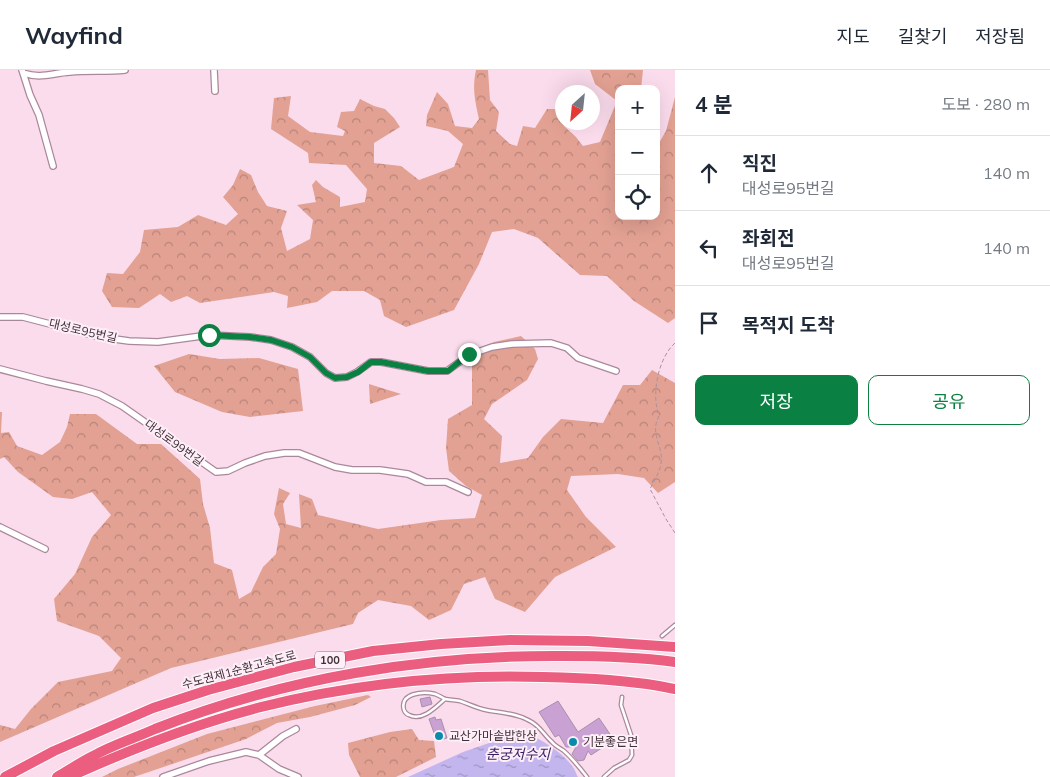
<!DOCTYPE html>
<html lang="ko">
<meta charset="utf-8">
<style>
:root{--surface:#fff;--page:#f2f2f3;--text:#1f2937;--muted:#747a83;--line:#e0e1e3;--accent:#0b8043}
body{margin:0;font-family:Mulish,"Noto Sans KR",sans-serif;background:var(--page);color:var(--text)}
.controls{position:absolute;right:15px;top:15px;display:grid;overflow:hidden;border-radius:10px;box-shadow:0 5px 20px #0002}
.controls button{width:45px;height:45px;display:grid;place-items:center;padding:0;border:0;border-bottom:1px solid var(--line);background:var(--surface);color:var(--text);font:25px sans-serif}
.compass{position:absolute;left:555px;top:15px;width:45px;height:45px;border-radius:50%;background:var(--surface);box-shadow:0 5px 20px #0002;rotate:207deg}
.stop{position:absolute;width:15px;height:15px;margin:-11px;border:4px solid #0b8043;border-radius:50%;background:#fff}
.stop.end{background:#0b8043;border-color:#fff;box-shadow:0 1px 5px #0008}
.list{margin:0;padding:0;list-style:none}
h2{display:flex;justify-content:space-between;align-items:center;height:65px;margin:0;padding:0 20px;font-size:21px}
h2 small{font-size:16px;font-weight:400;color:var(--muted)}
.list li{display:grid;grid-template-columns:32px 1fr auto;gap:15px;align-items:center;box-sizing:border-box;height:75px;padding:0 20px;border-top:1px solid var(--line)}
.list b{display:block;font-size:19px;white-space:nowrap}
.list p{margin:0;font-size:16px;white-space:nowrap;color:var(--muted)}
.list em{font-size:16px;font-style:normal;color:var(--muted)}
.actions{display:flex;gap:10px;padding:15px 20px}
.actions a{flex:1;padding:11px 0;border:1px solid var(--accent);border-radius:10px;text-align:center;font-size:18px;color:var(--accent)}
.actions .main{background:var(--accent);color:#fff}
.icon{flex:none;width:28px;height:28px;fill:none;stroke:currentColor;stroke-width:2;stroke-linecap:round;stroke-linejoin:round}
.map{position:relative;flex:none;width:675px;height:707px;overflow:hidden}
header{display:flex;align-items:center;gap:30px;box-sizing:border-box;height:70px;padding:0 25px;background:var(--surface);border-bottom:1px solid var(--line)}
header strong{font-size:24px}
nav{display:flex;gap:28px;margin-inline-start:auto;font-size:18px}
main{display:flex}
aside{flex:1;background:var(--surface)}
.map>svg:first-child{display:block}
.forest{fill:url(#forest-crowns)}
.water{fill:url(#water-ripples)}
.building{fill:#c9a2d3;stroke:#a78fad}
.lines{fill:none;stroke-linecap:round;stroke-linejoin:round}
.lane-casing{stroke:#aa889b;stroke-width:5}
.street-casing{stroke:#aa889b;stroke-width:8}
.highway-casing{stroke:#fff;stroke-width:12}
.path{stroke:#aa929f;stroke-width:1;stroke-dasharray:4 2.5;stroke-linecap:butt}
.lane{stroke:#fff;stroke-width:2.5}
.street{stroke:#fff;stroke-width:5.5}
.highway{stroke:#eb5e80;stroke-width:10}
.route{stroke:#0b8043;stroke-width:6}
.poi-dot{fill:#098cac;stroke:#feeef7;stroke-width:2}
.labels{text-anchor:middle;stroke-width:4;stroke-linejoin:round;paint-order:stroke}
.shield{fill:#feeef7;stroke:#796a72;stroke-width:1}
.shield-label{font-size:11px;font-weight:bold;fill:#403139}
.street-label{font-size:12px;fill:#403139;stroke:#feeef7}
.poi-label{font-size:12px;fill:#403139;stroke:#feeef7;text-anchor:start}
.water-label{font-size:14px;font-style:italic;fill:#361f61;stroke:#feeef7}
</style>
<header>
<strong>Wayfind</strong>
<nav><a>지도</a><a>길찾기</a><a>저장됨</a></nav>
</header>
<main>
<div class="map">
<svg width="675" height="707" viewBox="0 0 675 707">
<defs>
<pattern id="forest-crowns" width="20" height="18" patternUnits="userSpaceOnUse" patternTransform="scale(1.25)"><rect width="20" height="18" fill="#e2a193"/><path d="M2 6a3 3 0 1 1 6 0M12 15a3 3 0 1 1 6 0" fill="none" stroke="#b98479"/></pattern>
<pattern id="water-ripples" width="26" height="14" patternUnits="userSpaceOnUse" patternTransform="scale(1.25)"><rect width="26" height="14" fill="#c3b6ef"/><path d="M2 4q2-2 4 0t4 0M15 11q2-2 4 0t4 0" fill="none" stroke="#a095c3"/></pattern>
</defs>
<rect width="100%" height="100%" fill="#fbdced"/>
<!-- forest -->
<path class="forest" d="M476 0H488L490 30 499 42 496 61 510 74 517 76 523 56 535 58 547 39H560L564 56 576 67 583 76 600 72 617 31 595 14 590 0H643L641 19H619V146H656V78L666 61 675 27V248L668 253 634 231 607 206 580 205 538 168 514 159 492 162 479 194 454 240 406 257 384 246 380 230 364 221H332L317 232 287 238 288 226 274 222 200 233 187 226 171 232 160 224 139 238 112 237 102 221 107 203 123 204 140 182 144 160 178 157 198 145 226 155 238 144 223 127 233 115 240 99 251 105 258 122 267 136 287 141 281 158 287 181 310 169 313 150 297 135 316 132 312 115 316 110 323 117 340 127V137L365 132 367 119 346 95 309 93 308 83 271 59 274 28 291 26 288 46 310 62 343 66 345 61 337 57 341 42 354 41 360 29 374 36 385 39 394 48 400 57 374 73V93L401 96 419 110 454 97 463 74 448 61 426 56 427 45 437 22 448 34 455 56 472 58 479 49C475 31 472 18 476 0Z
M521 266 535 279 538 289 527 310 492 334 484 349 502 366 500 393 528 388 543 367 561 349 603 353 623 315H640L652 300 675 313V412L658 423 644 408 618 404 571 406 567 420 586 447 616 477 555 507 525 542 495 529 485 507 464 514 451 540 429 550 411 536 378 530 358 543 353 554 171 598 0 672V655L15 659 31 639 58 612 112 601 121 588 99 566 57 551 54 529 75 504 92 467 111 445 92 422 72 429 53 427 18 402 4 387 0 389V342H2L1 363 9 362 17 376 42 385 60 372 67 357 70 344H96L137 374H161L200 409 203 434 210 458 214 493 232 500 239 529 251 522 263 497 276 484 280 459 274 444 279 418 290 423 283 434 286 454 301 458 299 424 312 429 318 445 378 459 441 450 475 448 482 425 466 416 449 401 446 378 448 349 472 335V294L484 278 494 272Z
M189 284 220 289 259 288 298 299 303 341 250 347 222 342 175 322 154 296Z
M369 314 401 324 370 334Z
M368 625 371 627 355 635 310 647 277 653 246 669 134 707H102L118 699 207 664 315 636Z
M412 659 419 670 434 671 436 687 396 707H360L349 685 348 673 390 662Z"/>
<!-- water -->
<path class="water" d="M515 659C533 664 562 681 572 696 575 699 576 704 578 707H408L463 682 492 672Z"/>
<!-- building -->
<path class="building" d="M430 627 432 634 422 637 420 629Z
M558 631 578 662 599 648 614 670 591 685 588 681 584 690 578 691 572 684 576 677H566L559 665 555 667 539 642Z
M435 647 436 650 441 649 447 668 437 671 429 649Z"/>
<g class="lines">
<!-- lane casing -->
<g class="lane-casing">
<path id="lane" d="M662 566 675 555
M445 629C436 637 422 652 409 645 406 644 405 643 404 640 399 623 423 621 435 624 438 625 441 627 445 629 450 630 455 630 460 631 469 634 477 638 486 640 500 643 517 643 530 651 540 656 544 665 552 672 555 676 560 678 564 681 573 689 580 698 587 707
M604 707 614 698 629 690 632 685 631 665 621 635 622 627"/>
</g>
<!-- street casing -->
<g class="street-casing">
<path id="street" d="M22 0 23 3C41 9 52 3 70 2 88 0 107 2 125 0
M214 0 215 21
M23 3 30 25 39 45 53 96
M0 247H23L100 267 129 271 158 272 209 265 250 267 271 270 292 277 310 287 326 303 335 308 347 307 357 302 371 292H381L428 301H447L469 285 492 277 512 274 551 273 567 278 578 288 616 301
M0 299 46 311 82 319 99 324 122 336 216 402 228 401 245 393 265 386 284 383H299L335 397 352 400H380L408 404 426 412H446L468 422
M0 457 45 479
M259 685 283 666 296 659
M163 707 209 691 246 682 259 685 279 699 298 707"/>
</g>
<!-- highway casing -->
<g class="highway-casing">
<path id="highway" d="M5 707 54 681 153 638 208 620 294 597 373 581 441 574 510 570 588 571 675 577
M57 707C69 700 81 692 93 686 112 675 135 668 155 659 284 608 424 585 562 586 600 586 638 587 675 592
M69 707C131 679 195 654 261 637 353 614 449 604 543 607 587 608 632 610 675 619"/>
</g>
<!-- path -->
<path class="path" d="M675 273C658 288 651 325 659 346 649 364 664 377 661 393 660 402 654 411 650 419L666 449 675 463"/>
<!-- lane -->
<use href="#lane" class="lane"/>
<!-- street -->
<use href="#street" class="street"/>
<!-- highway -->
<use href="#highway" class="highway"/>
</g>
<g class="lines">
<!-- route -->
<path class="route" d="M209 265 250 267 271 270 292 277 310 287 326 303 335 308 347 307 358 302 371 292H381L428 301H448L469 284"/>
</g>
<!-- markers -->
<g class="poi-dot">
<circle cx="439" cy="666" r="5"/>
<circle cx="573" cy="672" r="5"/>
</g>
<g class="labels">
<!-- shield labels -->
<rect class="shield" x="315" y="581.5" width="30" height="17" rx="4"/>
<g class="shield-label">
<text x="330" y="594">100</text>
</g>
<!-- street labels -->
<g class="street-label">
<text transform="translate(83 261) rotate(13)" y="4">대성로95번길</text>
<text transform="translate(174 373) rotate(36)" y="4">대성로99번길</text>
<text transform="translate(239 600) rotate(-15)" y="4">수도권제1순환고속도로</text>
</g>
<!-- poi labels -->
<g class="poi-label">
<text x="449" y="670">교산가마솥밥한상</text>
<text x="583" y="676">기분좋은면</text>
</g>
<!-- water labels -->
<g class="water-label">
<text x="518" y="689">춘궁저수지</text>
</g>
</g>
</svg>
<div class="controls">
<button>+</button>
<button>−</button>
<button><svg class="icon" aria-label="locate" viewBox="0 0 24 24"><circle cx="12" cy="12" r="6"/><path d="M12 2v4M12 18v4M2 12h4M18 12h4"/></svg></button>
</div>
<svg class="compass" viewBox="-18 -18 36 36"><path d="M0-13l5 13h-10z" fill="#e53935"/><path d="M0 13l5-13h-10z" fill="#747a83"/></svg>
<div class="stop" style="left:209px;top:265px"></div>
<div class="stop end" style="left:469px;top:284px"></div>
</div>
<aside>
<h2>4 분<small>도보 · 280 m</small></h2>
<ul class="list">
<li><svg class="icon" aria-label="ahead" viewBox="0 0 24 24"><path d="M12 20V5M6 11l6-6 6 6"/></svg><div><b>직진</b><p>대성로95번길</p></div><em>140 m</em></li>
<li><svg class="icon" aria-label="left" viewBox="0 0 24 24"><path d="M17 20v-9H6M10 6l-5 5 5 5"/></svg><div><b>좌회전</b><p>대성로95번길</p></div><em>140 m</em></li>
<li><svg class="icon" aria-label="arrive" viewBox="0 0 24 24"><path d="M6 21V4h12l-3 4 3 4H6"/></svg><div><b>목적지 도착</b></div></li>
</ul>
<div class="actions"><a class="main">저장</a><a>공유</a></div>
</aside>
</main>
